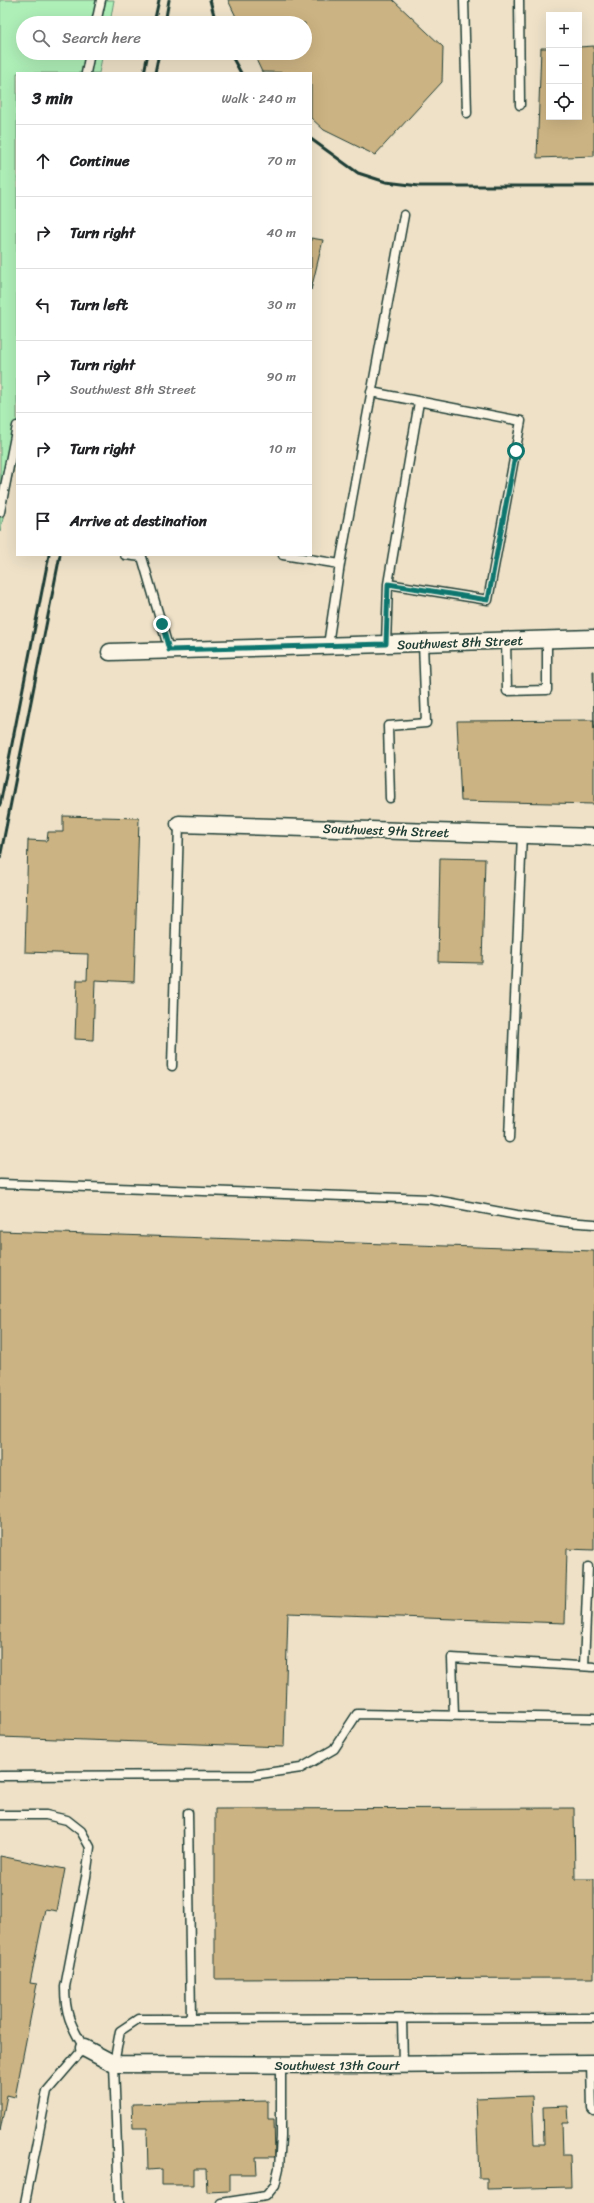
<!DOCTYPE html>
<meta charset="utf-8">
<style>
:root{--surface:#fff;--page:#f2f2f2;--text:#202124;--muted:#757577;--line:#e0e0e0}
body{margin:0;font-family:Sriracha,sans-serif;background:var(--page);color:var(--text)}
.controls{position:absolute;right:12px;top:12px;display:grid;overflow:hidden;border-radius:0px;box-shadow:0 4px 16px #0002}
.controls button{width:36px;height:36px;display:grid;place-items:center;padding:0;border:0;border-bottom:1px solid var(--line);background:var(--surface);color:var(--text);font:20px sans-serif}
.stop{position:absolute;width:12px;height:12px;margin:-9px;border:3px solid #0f766e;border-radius:50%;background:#fff}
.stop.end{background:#0f766e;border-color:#fff;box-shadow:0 1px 4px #0008}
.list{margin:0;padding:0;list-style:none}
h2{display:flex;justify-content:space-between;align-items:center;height:52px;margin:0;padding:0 16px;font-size:17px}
h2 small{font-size:13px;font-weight:400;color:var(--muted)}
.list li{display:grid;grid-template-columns:26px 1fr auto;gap:12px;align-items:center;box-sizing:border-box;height:72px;padding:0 16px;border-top:1px solid var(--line)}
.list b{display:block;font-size:15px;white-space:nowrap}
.list p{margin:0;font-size:13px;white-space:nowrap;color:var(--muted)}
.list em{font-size:13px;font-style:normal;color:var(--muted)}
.icon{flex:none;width:22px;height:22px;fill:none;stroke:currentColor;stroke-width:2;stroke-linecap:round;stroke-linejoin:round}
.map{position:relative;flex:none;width:594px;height:2203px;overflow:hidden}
.search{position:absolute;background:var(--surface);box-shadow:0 4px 16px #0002;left:16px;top:16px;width:296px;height:44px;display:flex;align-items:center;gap:10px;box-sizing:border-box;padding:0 14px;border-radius:22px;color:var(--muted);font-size:15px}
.panel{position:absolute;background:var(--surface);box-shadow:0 4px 16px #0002;left:16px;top:72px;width:296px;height:484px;border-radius:0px}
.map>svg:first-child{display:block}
.green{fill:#aeeeb7;stroke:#669676}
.building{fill:#ccb383;stroke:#1f3d34}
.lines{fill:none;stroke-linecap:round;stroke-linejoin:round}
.service-casing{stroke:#1f3d34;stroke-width:11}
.minor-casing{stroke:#1f3d34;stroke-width:19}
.service{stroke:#fcf5e5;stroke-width:8}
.minor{stroke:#fcf5e5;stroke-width:16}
.rail{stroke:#1f3d34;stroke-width:3}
.route{stroke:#0f766e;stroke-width:5}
.labels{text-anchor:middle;stroke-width:4;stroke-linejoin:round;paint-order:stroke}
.street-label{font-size:13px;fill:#1f3d34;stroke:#fcf5e5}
</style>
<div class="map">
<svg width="594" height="2203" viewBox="0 0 594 2203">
<rect width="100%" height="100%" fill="#eee1c8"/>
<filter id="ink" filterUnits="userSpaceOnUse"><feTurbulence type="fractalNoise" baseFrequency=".025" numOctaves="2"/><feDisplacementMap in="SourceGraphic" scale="8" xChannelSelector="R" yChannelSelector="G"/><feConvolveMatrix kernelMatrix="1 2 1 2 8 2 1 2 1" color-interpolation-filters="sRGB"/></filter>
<g filter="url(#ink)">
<!-- green -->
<path class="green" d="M0 0H114L110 23H23V53H103L99 73H17V453L0 532Z"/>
<!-- building -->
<path class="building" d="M228 0H393L443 47 442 82 375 155 324 130 311 118V73L262 72 253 53H305V23H239Z
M594 46V156L537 158 541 48H549V117H579V47Z
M311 238 323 240 311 290Z
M593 671H594V729V720Z
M594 720V804L461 801 457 721Z
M63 816 139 818 134 982 95 980 93 1040 75 1039 77 980H87L88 954 25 952 28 840 47 841 48 832H63Z
M440 858 485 859 482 963 438 962Z
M0 1231 594 1251V1550L567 1549 565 1623 288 1613 284 1747 0 1737Z
M574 1808 575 1879H594V1978L215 1979V1809Z
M0 1856 65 1869 57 1911 45 1909 30 1983 37 1984 15 2097 7 2095 0 2131Z
M532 2096 534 2144H544L543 2107 568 2106 569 2123H562L563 2155H570L571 2187 487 2189V2178H479L476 2098Z
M268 2101V2119H274L275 2157H256L257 2174H230V2191L207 2192 206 2169H194V2185H162V2169L148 2170 147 2128H133L132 2104Z"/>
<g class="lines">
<!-- service casing -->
<g class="service-casing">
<path id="service" d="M464 0 467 113
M519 0 520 105
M96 23 101 0
M86 73 90 53
M371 392 521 421 488 600 388 584
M0 512 17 426
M125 555 142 557 169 650
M283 555 340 564
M506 640 507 691 547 690V639
M386 644 388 584 419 402
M328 645 340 564 404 215
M390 798 388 726 426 723 423 643
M172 1066 179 824
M509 1138 522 834
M0 1184 430 1199 517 1215 566 1222 594 1224
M584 1666 588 1567
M454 1715 452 1658 594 1667
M0 1776 253 1775 301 1768 334 1749 357 1714 594 1718
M188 1813 191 2019
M0 1815H46L67 1820 81 1831 90 1847 86 1877 65 1987C65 2015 71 2025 84 2048L47 2091 25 2203
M402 2019 403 2065
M591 2063 592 2109 594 2111
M119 2203 114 2064 120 2031 138 2019 594 2018
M221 2203 266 2196 275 2185 279 2168 281 2137V2065"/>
</g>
<!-- minor casing -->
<g class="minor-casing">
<path id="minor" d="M110 652 594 638
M179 824 594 837
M84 2048 114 2064 366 2065 594 2063"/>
</g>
<!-- service -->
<use href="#service" class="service"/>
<!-- minor -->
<use href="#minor" class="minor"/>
<!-- rail -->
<path class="rail" d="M210 0 216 23
M154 23 159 0
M165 23 169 0
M230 53 241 73
M144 73 148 53
M155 73 159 53
M311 139 358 173 386 182 419 186H594
M0 805 49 555
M0 858 60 555"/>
</g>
</g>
<g class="lines" filter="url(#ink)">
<!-- route -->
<path class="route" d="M162 624 169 650 386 644 388 584 488 600 516 451"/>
</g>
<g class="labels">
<!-- street labels -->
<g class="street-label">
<text transform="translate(460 642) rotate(-2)" y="5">Southwest 8th Street</text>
<text transform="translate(386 830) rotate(2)" y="5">Southwest 9th Street</text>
<text x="337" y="2070">Southwest 13th Court</text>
</g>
</g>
</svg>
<div class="controls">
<button>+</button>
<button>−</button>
<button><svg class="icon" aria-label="locate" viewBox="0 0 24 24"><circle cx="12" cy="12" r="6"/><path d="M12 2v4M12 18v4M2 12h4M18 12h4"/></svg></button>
</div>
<div class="stop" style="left:516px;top:451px"></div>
<div class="stop end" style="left:162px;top:624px"></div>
<div class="search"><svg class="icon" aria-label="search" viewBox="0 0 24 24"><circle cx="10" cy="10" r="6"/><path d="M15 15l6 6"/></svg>Search here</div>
<section class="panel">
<h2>3 min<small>Walk · 240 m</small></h2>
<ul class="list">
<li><svg class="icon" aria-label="ahead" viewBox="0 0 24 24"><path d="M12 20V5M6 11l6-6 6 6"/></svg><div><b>Continue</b></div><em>70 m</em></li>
<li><svg class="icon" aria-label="right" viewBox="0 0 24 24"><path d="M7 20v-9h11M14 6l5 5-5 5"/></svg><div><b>Turn right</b></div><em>40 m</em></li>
<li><svg class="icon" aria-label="left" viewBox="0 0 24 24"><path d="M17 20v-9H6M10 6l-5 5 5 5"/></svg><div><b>Turn left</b></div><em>30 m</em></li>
<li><svg class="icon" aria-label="right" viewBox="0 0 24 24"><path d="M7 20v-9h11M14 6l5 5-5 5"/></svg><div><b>Turn right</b><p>Southwest 8th Street</p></div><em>90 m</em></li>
<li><svg class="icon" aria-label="right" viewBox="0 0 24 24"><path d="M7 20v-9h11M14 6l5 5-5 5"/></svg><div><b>Turn right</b></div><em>10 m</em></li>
<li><svg class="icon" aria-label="arrive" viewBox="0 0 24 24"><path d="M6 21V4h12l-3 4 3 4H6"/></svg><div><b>Arrive at destination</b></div></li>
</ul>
</section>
</div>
